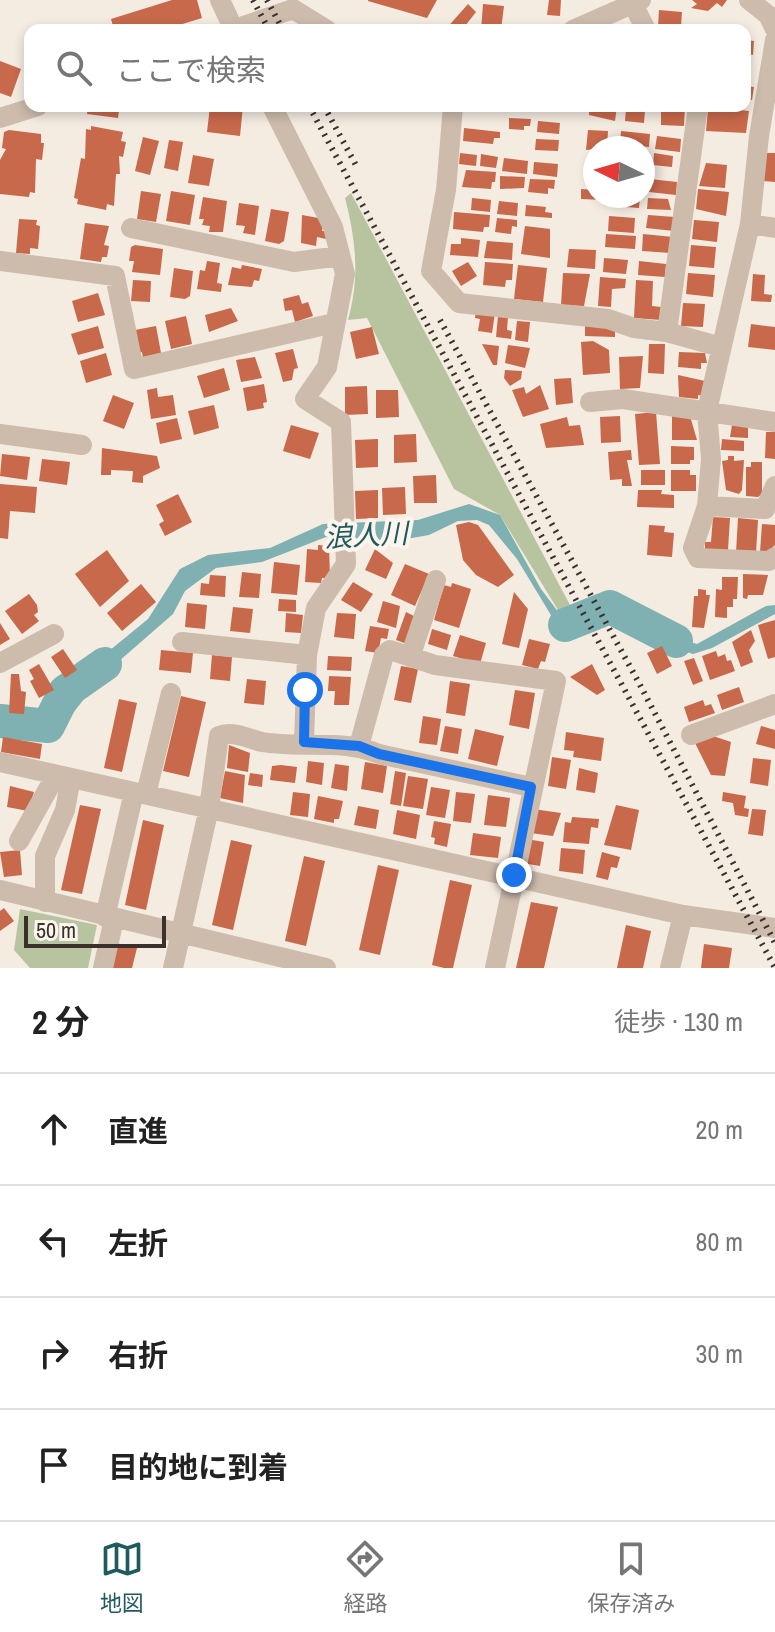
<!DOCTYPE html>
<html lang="ja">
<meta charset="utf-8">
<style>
:root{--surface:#fff;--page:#f6f6f6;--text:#222;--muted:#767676;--line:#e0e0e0;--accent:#1f5a5e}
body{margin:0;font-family:"Archivo Narrow","Noto Sans JP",sans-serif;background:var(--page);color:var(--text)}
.compass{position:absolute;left:583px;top:136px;width:72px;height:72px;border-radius:50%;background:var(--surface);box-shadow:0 4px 12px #0003;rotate:275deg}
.scale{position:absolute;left:24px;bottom:20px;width:142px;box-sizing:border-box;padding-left:8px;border:4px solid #3b302b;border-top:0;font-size:22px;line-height:28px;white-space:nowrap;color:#3b302b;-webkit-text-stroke:6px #fbf5ee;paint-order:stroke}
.stop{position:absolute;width:24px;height:24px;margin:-18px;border:6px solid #1a73e8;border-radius:50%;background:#fff}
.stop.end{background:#1a73e8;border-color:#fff;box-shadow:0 2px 8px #0008}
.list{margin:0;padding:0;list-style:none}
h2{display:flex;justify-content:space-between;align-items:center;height:104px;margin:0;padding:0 32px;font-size:34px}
h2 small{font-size:26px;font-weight:400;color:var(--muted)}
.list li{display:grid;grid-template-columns:52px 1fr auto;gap:24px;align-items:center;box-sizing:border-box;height:112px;padding:0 32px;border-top:2px solid var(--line)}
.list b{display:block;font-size:30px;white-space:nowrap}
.list em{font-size:26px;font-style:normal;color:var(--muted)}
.icon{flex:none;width:44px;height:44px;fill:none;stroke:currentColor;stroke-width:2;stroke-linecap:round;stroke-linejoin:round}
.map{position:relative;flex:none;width:775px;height:968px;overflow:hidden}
.search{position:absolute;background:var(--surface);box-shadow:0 4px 12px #0003;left:24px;right:24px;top:24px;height:88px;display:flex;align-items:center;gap:20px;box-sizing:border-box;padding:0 28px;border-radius:16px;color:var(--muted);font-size:30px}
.sheet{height:552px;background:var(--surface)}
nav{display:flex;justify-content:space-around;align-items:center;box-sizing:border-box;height:112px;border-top:2px solid var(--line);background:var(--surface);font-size:22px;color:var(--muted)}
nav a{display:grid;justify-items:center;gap:4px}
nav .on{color:var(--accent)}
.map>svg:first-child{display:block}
.green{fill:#b8c4a0}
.water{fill:#7fb0b2}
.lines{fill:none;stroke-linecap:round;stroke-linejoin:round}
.river{stroke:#7fb0b2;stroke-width:34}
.building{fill:#c8694b}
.minor{stroke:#cdbbac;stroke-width:20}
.rail{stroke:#3b302b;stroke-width:6;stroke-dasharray:2 6;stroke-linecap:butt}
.route{stroke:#1a73e8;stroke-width:10}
.labels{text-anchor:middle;stroke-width:8;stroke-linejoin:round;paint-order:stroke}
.water-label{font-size:28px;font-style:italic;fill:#1f5a5e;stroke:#fbf5ee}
</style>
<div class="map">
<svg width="775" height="968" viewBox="0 0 775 968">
<rect width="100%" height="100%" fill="#f4ebe1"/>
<!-- green -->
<path class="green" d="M351 193 570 605 561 615 500 515 454 489 367 318 348 320C360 277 356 241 345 198Z
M20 909 97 925 88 968H30L14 950Z"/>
<!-- water -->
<path class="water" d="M469 504 500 515 541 589 562 617H574L601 604 656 632 697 644 766 606 775 605V614L712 648 693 654C671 648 623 617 607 617 589 617 578 630 560 630L517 559 489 525 477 520 458 521 429 535 395 541 326 537 262 562 216 568 185 591 173 614 103 675 54 737 0 730V717L47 720 76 678 148 619 180 569 208 555 270 548 323 524 418 520Z"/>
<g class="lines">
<!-- river -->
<path class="river" d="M565 625 610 607 676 641
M0 721 48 726 65 692 105 664"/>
</g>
<!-- building -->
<path class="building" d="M172 0H197L202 18 163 30H114L111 19Z
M437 0 427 18 368 1V0Z
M549 0H561L560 16 547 15Z
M692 0H727L722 7 717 3 708 11 691 8 697 4Z
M468 4 476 12 465 26 468 30H445Z
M483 4 504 6 501 30H481Z
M659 10 682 12 681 27 658 26Z
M745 40 754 41 753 55 745 54Z
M0 61 21 69 11 97 0 93Z
M745 86 754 87 752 100 745 99Z
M88 106H112L119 110 118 118 87 114Z
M210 106H243L240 136 207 132Z
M539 106H561V112L539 111Z
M589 106H617L615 121 589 115Z
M670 106H685L684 126 661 125V108Z
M626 108 645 110 644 123 625 121Z
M721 108 749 111 746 133 706 131 708 109Z
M509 118 531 119 530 126H524V130L509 129Z
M538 121 560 123 559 134 537 132Z
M91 126 123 132 121 141 126 142 123 157 119 156 120 174H116L114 206 107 204 106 210 77 204 78 199 74 198 81 158 85 159 86 129 91 130Z
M464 128 500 132V138H494L493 144 463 141Z
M9 130 41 134V143H44L42 160 36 159 35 193 30 192 29 197 0 194V160L6 149 2 148 4 132Z
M588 130 608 131 607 148 586 150Z
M621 131 650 134 649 147 620 144Z
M657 136 681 139 680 152 655 149Z
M143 137 159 141 150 175 135 171Z
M536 139 559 140 558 151 535 150Z
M169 140 183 142 178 171 164 168Z
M460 153 477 155 476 166 459 164Z
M654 153 673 156 672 167 653 165Z
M765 153H775V182L763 181Z
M481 154 498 157 496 168 480 166Z
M193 155 214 159 209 186 188 183Z
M504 158 528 161 527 174 502 171Z
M534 162 558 164 557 177 533 174Z
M706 163 727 165 725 188 699 186Z
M466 170 496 172 495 182H492L491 189 462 187Z
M500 176 525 177 524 188 500 189Z
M530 179 555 180 554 189 548 188V194L528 192Z
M650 179 677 182 676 195 649 192Z
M581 189 595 190V196H605L604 200 581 199Z
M698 189 729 192 726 216 696 209Z
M141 191 161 194 156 222 137 219Z
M171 191 195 195 190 225 166 221Z
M613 196H640L639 208 612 206Z
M203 197 227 201 223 232H209L210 226 202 225 204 219H199Z
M472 198 491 200 490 212 471 210Z
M648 198 668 199 671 210 647 209Z
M499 201 518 203 517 216 497 214Z
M239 203 259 206 255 235 243 233 245 226 236 225Z
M526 205 546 207 545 212 552 213V218L525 216Z
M271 209 289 212 284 241 279 244 265 241Z
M454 212 490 215 489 227H484L483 232 453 229Z
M302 215 324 219 322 231H327L326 239 317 237 316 246 301 243Z
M648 215 675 217 674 231 646 228Z
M609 216 635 218 634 233 608 231Z
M497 218 517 220V227L512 226 511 234 495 232Z
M19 219 37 220 36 225 40 226 38 249 30 248V254L16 253Z
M694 220 719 222 717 242 692 239Z
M85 223 109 226 104 245 109 246 107 257H102L101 262 80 259Z
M525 226 550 229V258L521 254Z
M606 234 636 236 635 249 605 247Z
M643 234 673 237 671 253 642 251Z
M461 238 480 240 478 257 450 255 451 244H461Z
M487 241 513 243 512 260 484 258Z
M135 245 163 249 160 275 132 272 134 261H129L131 247Z
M691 245 716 247 714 268 689 266Z
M569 249 596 250 595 269 567 267Z
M604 258 628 260 626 274 603 272Z
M207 261 220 263 217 283 222 284 221 292 197 289 200 270 205 271Z
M639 261 666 264 665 277 638 275Z
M468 262 477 276 461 286 452 271Z
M485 262 513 264 512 280H506L505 287 483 285Z
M242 265 262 269 259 281 254 280 252 287 228 285 232 267 241 269Z
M518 265 547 268 543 302 514 299Z
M174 268 193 271 190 296 185 299 170 297Z
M563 273 590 274 584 306 561 305Z
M688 273 715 275 713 297 686 294Z
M753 274 765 275 764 294 772 295 771 302 751 301Z
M600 277 626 279 625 288 612 289 611 307 598 306Z
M133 280 151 281 150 302 131 301Z
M636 280 653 281 652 306 661 307V320L634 318Z
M98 293 105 315 78 322 72 301Z
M299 295 302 304 308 302 313 316 295 322 292 310 285 311 283 299Z
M683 303 705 304 703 327 681 326Z
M231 308 238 321 209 332 205 315Z
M476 310 495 313 492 333 478 331 480 319 475 318Z
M186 316 192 344 171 349 165 321Z
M498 316 508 317 507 330 512 331 511 339 496 337Z
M517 321 530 322 528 342 515 340Z
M585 324 615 325V337L585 336Z
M751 324 775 327V350L748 347Z
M98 326 104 348 78 355 71 334Z
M156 326 161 353 143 358 142 352 138 353 135 330Z
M372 327 379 354 356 359 350 332Z
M593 341 609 350 610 373 583 375 581 342Z
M482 344 499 346 497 365H493Z
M649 344H665L664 374 648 373Z
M508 345 530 348 525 368 505 363Z
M293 349 298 368 294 369 292 380 283 382 275 353Z
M679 352 705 353 707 363H701V369L678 367Z
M106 353 112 375 86 383 80 361Z
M643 356 640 388 620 389 619 357Z
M255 357 262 378 241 382 236 360Z
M224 368 230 390 204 398 197 376Z
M505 370 522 371 521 379 510 386 504 378Z
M678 375 705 381 703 396 698 395V399L679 397Z
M571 378 573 403 556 405 554 379Z
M264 384 267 402 263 403 264 408 247 411 243 388Z
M540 385 549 409 523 417 512 390 524 387 526 394Z
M367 386 368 414 345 415V387Z
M157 388 158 397 173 395 176 415 151 419 147 390Z
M376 390H398L399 417 376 418Z
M113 395 134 403 124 429 103 421Z
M214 405 219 428 194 435 188 411Z
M656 412 660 464 639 465 635 414Z
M620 416 621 442 601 443 600 417Z
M672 416H690L697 440H672Z
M567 417 569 426 580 425 584 445 546 448 540 424Z
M177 418 182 439 160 444 156 423Z
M291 425 319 433 310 459 283 451Z
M732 425 748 426V438L730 437Z
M766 432H775V459L765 458Z
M416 434 417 462 394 463V435Z
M378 439V467L356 468 355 440Z
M722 439 744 441V451L721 450Z
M671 446 694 447V460H690V464H671Z
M102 448 157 456 160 468 143 476V483L132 482 133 471 111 470V475H101Z
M631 450 632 460H627L632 486H622V479L610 480 608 452Z
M2 454 30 457 27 480 0 476Z
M728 456H734V461L744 460 742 490 739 494 726 490 722 461 728 460Z
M42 459 70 462 67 485 39 481Z
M751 462H762V494L758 497 746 496V467H751Z
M641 470H665V485H641Z
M671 470H690V475H696V491H671Z
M436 475 437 503H414L413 476Z
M0 484 37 487 35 513 10 511 8 539 0 538Z
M405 487 406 514 383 515 382 488Z
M378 490V518L356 519 355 491Z
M638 490H662L661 494 674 495V508L637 507Z
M178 494 192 522 165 536 159 524 164 521 156 505Z
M713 517 730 518 728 550 705 552V542H711Z
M738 518 758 520 756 553 736 552Z
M469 522 478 525 514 575 498 587 476 575 463 560 456 525Z
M762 524 775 525V545L767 553 760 552Z
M649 525 665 526 664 532 674 533 672 557 647 555Z
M318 545 329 546 330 578H322L321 583 305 582 307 549 318 550Z
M375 549 393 563 386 579 365 570Z
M107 550 129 581 100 607 75 574Z
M274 562 300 565 297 595 271 593Z
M405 564 429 574 415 606 391 595Z
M242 572 261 574 259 598 239 597Z
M743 574 768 575 763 595H748L747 599 743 598Z
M210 575 226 576 225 597 200 595 201 583 209 584Z
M722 577H738L737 599H733V607H727V618L715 617 716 589 722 590Z
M353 582 373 594 361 612 341 600Z
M452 583 471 589 459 628 434 620 444 585 451 587Z
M141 584 156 602 122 631 107 613Z
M698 589 706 590V595H710L704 628 692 627 694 596H698Z
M514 592 528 609 519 648 502 644Z
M29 594 37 605 38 612 34 615 39 621 22 634 5 611Z
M279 599 296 600V612L278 611Z
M383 601 400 606 396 628 377 622Z
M187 603 207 605 205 629 185 627Z
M233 607 253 609 250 633 230 631Z
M406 612 416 617 407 644 396 640Z
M286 613 303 615 301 633 285 632Z
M337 613 356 614 354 639 334 637Z
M775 620V657L768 659 758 625Z
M0 623 10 639 0 645Z
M370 626 389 629 387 639 381 638 378 653 365 651Z
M432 629 451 635 447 650 428 644Z
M751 630 755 641 749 650 753 662 741 667 732 642Z
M460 635 486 643 480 664 453 656Z
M529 639 550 644 545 662 541 661 538 669 522 665Z
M662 646 672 666 657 674 647 653Z
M63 649 77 670 65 678 51 657Z
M161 650 193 653 191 673 159 670Z
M716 651 718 657 725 654 727 661 731 660 735 671 710 680 702 656Z
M212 655 232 657 230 681 210 679Z
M328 656 352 657 351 671 327 670Z
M694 658 703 681 693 685 684 661Z
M39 664 54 690 39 698 30 681 34 679 29 670Z
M592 664 605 690 597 695 570 677Z
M401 666 418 669 411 703 394 700Z
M11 674H19L21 691 26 692 24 714 9 713Z
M329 676 351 677 349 705H334L335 691H328Z
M247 679 266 681 264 705 244 703Z
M450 681 470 684 465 716 446 713Z
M739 687 744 702 722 710 717 695Z
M515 690 535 693 529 729 509 725Z
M181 696 206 702 189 777 163 771Z
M119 699 137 703 122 772 104 768Z
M703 700 705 706 711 704 715 713 689 722 684 707Z
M423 716 441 719 437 745 419 743Z
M445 726 462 729 458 754 440 751Z
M761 726 775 730V749L756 744Z
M475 729 504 736 497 766 468 759Z
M566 732 604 738 601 761 573 757 574 751 564 750Z
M713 736 731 742 725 776 711 775 695 743Z
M3 737 42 744 40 759 1 752Z
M229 745 250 753 248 772 227 768Z
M552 757 571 760 566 789 548 786Z
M753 758 771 760 768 786 750 783Z
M308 761 324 763 322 785 306 782Z
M365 762 387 766 383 793 361 789Z
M335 764 349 766 347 791 331 788Z
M281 765 297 767 295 783 270 780 272 766Z
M579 768 598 773 595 793 576 790Z
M225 771 245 775 243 803 220 798Z
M395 771 406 773 401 806 390 804Z
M250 773 263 775 262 787 248 785Z
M408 776 428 779 423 809 403 806Z
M10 786 34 792 28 811 7 807Z
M431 787 450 790 445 818 426 815Z
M293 792 310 794 308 817 290 815Z
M456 792 475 794 471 823 453 821Z
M723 792 746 796 744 808 749 809 748 817 735 815 733 803 722 801Z
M488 795 510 798 506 827 484 825Z
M318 796 343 801 339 819H334V823L314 819Z
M80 805 101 809 82 894 61 890Z
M616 805 639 810 631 850 604 845Z
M358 806 379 810 376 829 354 825Z
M533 809 561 813 553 836 530 833Z
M752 809 766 810 763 836 748 834Z
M397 810 420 815 416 839 393 834Z
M572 817 599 819 598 828 591 827 589 844 563 842 565 822 571 823Z
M143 820 164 825 146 910 125 905Z
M434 821 451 824 447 847 434 844 435 838 431 837Z
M473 833 501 837 498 858 470 855Z
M527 839 544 842 540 866 528 864Z
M231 840 252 845 233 930 212 925Z
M561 848 585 850 583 874 559 871Z
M20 850 22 875 4 877 0 852Z
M602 852 620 857 617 868 611 867 608 880 596 877Z
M304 856 325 861 306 946 285 941Z
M378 865 399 870 380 955 359 950Z
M450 880 472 885 453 968H444L432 965Z
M531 902 558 907 544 968H516Z
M4 908 14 921 0 931V911Z
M626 925 651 931 643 968H617Z
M116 943 137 948 132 968H110Z
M704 944 732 948 729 968H701Z"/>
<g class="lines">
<!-- minor -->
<path class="minor" d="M220 0 234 30
M749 0 768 15 775 29
M633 4 646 30
M232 30 293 9 327 30
M573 30 641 0
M775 40 759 136 750 224 707 411 711 459 707 506 693 548 698 558 769 561 775 557
M272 106 333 227 345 274 327 367 305 399 341 422 346 564 316 608 307 655 304 742
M453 106 446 190 431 271 459 303 608 319 634 328 667 332 721 347
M0 118 38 106
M750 224 775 228
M131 228 294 262 340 256
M0 261 115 276 134 369 334 323
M667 332 698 106
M590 402 623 399 775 422
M0 434 82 445
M707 506 765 509 775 486
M182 642 307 655
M410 657 436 580
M0 663 54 634
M691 735 775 704
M359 746 384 655 390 650 435 665 556 681 495 968
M0 762 683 915 775 928
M146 794 171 693
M19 841 56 775
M0 890 326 968
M45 902V856L65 810 71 778
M105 917 134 792
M103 968 114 919
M173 968 209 808 219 736C233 730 248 739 262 742 301 749 341 738 379 754L531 787
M670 968 683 915"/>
<!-- rail -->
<path class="rail" d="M253 0 269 30
M267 0 283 30
M309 106 775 968
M324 106 358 169
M440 320 639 683 775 943"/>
</g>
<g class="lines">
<!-- route -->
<path class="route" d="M305 690 304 742 359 746 379 754 531 787 514 875"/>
</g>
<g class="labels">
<!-- water labels -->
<g class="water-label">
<text transform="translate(366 535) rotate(-3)" y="10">浪人川</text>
</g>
</g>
</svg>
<svg class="compass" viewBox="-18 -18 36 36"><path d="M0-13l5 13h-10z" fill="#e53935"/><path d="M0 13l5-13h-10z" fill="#767676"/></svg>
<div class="scale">50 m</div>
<div class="stop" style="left:305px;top:690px"></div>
<div class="stop end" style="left:514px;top:875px"></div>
<div class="search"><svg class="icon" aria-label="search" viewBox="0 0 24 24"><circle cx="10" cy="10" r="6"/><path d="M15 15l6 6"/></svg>ここで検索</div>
</div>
<section class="sheet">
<h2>2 分<small>徒歩 · 130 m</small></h2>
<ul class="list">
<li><svg class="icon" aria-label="ahead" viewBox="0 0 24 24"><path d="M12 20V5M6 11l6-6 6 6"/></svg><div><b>直進</b></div><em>20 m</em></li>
<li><svg class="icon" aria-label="left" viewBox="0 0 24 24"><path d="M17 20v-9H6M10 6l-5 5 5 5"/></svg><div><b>左折</b></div><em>80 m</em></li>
<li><svg class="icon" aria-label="right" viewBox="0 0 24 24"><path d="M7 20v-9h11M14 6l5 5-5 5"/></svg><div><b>右折</b></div><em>30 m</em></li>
<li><svg class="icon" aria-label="arrive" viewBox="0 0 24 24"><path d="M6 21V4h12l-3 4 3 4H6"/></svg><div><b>目的地に到着</b></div></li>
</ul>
</section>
<nav>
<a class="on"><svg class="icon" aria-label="map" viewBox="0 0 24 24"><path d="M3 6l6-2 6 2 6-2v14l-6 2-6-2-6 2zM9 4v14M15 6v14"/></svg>地図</a>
<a><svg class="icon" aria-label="directions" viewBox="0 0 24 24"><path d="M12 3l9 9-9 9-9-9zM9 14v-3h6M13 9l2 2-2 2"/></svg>経路</a>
<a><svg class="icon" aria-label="saved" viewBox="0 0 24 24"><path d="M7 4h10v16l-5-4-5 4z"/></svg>保存済み</a>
</nav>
